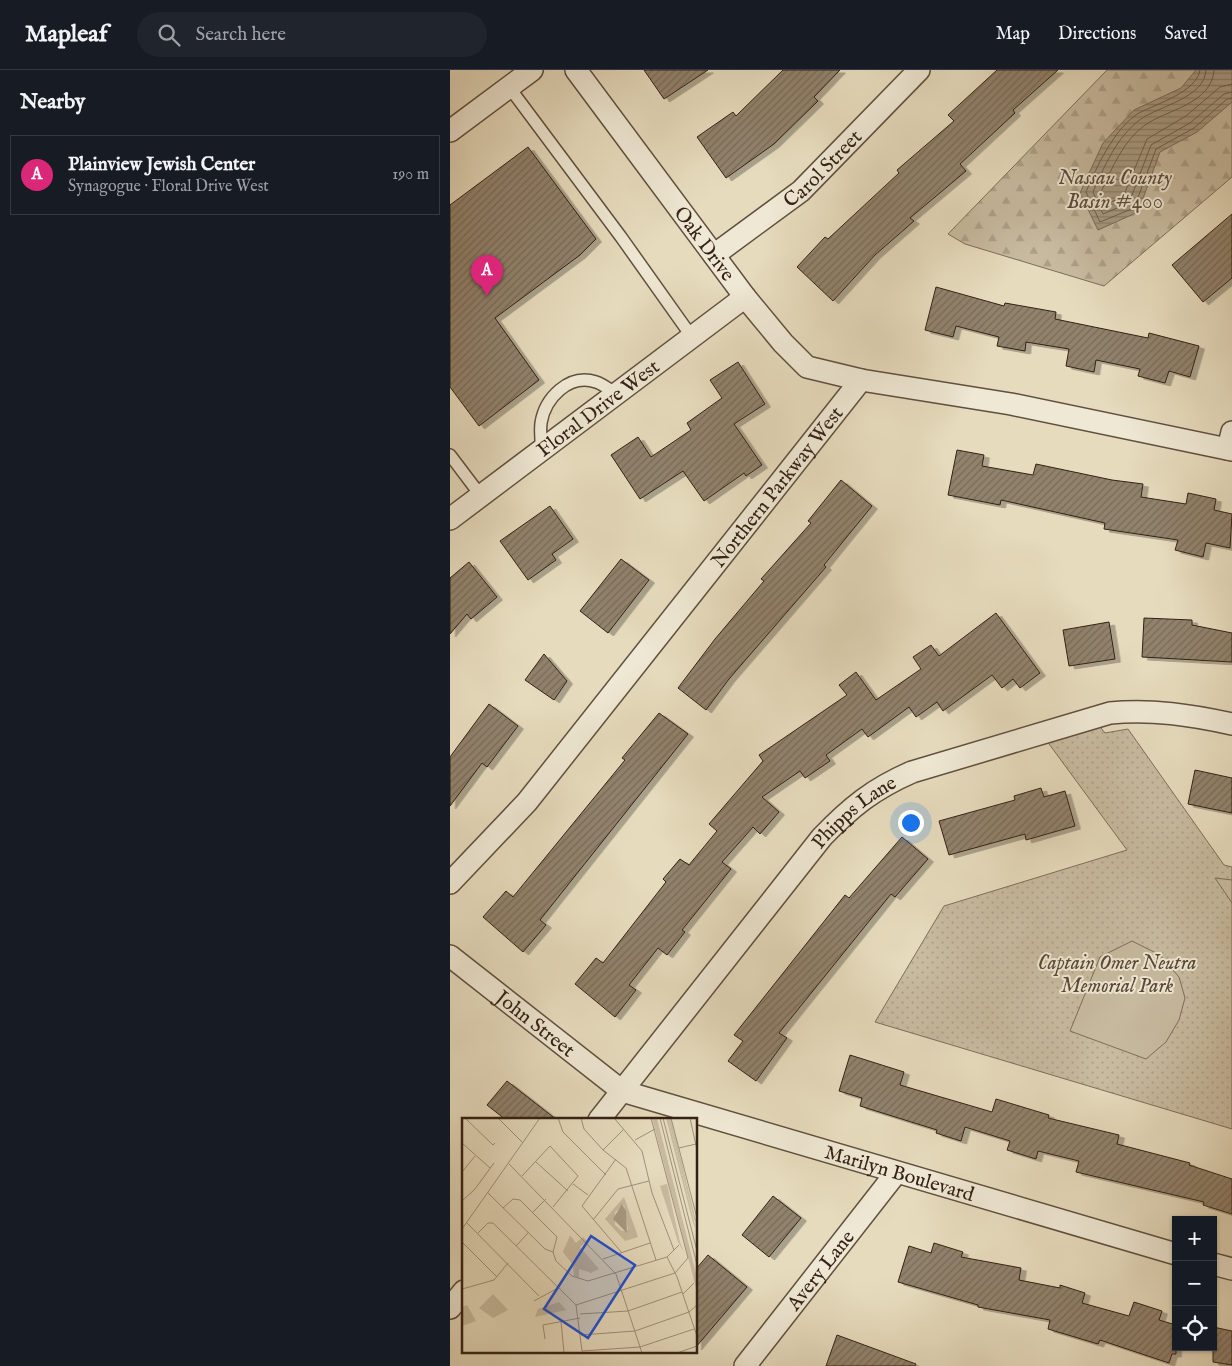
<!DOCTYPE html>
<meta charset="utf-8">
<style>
:root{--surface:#171b24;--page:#20242c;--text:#f1f3f6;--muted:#9ea1a6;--line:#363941;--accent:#db2777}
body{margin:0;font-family:"IM FELL English",serif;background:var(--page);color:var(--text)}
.controls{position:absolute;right:15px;bottom:15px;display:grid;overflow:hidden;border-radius:0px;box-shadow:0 1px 4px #0004}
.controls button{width:45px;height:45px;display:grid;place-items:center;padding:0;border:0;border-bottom:1px solid var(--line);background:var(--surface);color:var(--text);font:25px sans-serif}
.you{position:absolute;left:460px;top:752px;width:18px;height:18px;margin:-12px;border:4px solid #fff;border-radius:50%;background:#1a73e8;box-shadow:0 0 0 8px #1a73e833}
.badge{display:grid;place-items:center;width:32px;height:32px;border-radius:50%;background:var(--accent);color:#fff;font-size:16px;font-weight:700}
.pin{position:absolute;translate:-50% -41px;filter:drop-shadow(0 1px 2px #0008)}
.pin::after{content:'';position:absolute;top:26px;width:18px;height:15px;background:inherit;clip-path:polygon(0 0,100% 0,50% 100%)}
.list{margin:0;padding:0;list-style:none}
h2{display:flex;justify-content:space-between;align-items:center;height:65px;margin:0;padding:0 20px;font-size:21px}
h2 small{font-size:16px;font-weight:400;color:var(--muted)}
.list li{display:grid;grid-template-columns:32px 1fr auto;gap:15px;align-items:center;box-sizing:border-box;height:80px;margin:0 10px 10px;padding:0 10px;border:1px solid var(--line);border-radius:0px}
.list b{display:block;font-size:19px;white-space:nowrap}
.list p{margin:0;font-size:16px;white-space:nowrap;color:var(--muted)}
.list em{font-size:16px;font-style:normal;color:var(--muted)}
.icon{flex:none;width:28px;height:28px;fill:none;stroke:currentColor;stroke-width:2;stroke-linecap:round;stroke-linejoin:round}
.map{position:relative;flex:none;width:782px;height:1296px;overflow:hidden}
header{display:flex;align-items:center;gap:30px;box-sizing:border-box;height:70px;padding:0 25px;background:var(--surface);border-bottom:1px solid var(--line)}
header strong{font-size:24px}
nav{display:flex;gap:28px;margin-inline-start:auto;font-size:18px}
.search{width:350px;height:45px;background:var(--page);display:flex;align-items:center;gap:12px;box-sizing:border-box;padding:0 18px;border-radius:28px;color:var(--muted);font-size:19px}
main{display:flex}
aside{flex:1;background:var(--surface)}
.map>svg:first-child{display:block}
.green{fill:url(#green-dots);stroke:#7e6e5a}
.forest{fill:url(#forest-firs);stroke:#7e6e5a}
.pitch{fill:#c8bba0;stroke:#7e6e5a}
.water{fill:url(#water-rules);stroke:#7a6b58}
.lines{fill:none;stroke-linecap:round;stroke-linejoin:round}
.shore{stroke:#6e5e4c;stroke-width:1}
.building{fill:url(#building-hatch);stroke:#342115;filter:url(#shadow)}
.lane-casing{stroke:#60503f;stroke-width:14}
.street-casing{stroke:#60503f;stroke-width:24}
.lane{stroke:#efe8d4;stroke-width:11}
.street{stroke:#efe8d4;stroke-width:21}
.labels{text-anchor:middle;stroke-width:4;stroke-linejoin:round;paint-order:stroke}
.street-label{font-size:20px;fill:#342115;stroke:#efe8d4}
.park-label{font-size:20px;font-style:italic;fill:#594838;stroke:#efe8d4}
.water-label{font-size:21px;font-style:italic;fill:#5d4c3c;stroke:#efe8d4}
.inset-road{fill:none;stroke:#9f917a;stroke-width:1}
.view{fill:#1d4ed8;fill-opacity:0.15;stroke:#1d4ed8;stroke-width:2.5}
.inset-edge{fill:none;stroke:#342115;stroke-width:2.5}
</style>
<header>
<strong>Mapleaf</strong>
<div class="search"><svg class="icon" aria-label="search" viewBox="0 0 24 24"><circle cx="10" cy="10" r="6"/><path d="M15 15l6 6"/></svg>Search here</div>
<nav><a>Map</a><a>Directions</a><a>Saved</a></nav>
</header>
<main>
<aside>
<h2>Nearby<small></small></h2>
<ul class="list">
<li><span class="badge">A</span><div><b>Plainview Jewish Center</b><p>Synagogue · Floral Drive West</p></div><em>190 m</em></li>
</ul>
</aside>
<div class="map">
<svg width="782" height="1296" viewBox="0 0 782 1296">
<defs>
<pattern id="green-dots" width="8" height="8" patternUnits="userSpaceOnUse" patternTransform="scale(1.25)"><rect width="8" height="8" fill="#c8bba0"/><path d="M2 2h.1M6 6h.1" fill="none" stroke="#aca089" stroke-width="1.8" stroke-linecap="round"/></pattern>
<pattern id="forest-firs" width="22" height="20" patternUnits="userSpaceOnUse" patternTransform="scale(1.25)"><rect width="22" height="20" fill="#c8bba0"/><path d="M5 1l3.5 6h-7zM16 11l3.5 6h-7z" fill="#aca089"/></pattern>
<pattern id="water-rules" width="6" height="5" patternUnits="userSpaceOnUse" patternTransform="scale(1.25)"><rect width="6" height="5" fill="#a99c84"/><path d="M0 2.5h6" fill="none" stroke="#8a7f6b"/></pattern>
<pattern id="building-hatch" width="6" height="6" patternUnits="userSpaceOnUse" patternTransform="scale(1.25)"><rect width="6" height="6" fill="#91826c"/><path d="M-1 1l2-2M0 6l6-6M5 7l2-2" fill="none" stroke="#776a58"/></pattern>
<filter id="shadow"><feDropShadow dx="5.5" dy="3" stdDeviation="0" flood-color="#0004"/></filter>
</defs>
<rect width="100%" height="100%" fill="#e6dbbd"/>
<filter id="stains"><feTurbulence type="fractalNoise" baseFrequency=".004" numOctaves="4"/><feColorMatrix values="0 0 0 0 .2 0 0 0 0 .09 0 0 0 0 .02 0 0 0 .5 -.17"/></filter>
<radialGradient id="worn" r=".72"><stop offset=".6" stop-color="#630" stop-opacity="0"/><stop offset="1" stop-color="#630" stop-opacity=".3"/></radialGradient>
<!-- green -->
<path class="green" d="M643 648 655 663 678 659 774 795 782 797V1059L425 952 494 836 677 780 591 663Z"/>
<!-- forest -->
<path class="forest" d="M657 0H782V107L654 216 515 174 498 164Z
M765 808 782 810V833Z"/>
<!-- pitch -->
<path class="pitch" d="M682 871 710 885 729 907 735 928 729 950 716 972 696 989 620 961 650 887Z"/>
<!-- water -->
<path class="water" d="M746 0H782V32L747 62 710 82 688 142 648 160 630 123 653 73 684 40 731 18Z"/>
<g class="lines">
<!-- shore -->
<path class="shore" d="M750 0C747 22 706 34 689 43 665 57 646 98 636 122L650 152 684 138 706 79 744 58 777 29 782 28
M756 0C755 28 709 36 691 49 667 66 654 97 643 122L653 144 679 133 701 75 740 53 774 24 782 22
M764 0C762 34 716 40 695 55 673 71 662 98 651 122L656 134 673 127 697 69 736 46 770 17 782 14"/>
</g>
<!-- building -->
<path class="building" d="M194 0H258L214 29Z
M333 0H390L364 27 368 31 324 74 276 108 247 67 283 42 286 46Z
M547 0H608L563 40 565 43 510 94 516 101 460 148 464 151 425 185 383 231 347 197 375 167 378 169 449 103 447 100 504 51 498 45Z
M78 77 146 169 130 185 45 248 89 310 29 356 0 317V135Z
M782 144V208L753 232 722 195Z
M486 217 554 236 555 233 606 242 605 249 698 268 699 263 749 276 740 307 719 301 715 313 688 306 690 299 646 290 644 302 616 296 619 279 576 272 575 281 547 276 549 267 506 256 503 267 475 260Z
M288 292 315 334 284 354 312 395 296 406 294 403 254 431 233 401 190 429 161 385 188 367 201 387 241 360 237 353 272 328 260 310Z
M507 380 534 385 532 396 583 405 586 394 662 410 693 414 691 427 736 434 738 423 766 429 764 440 782 444 780 478 756 473 753 487 725 480 728 470 654 459 655 453 551 430 550 435 498 425Z
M391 410 422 436 374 495 376 497 279 609 256 640 228 618 265 569 314 511 311 509 361 453 358 451Z
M100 436 123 469 102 484 106 490 78 510 50 471Z
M171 489 199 510 158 563 130 541Z
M19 492 47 527 21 549 17 544 0 564V508Z
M546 543 590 603 570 618 563 609 552 618 542 605 493 641 487 632 466 647 459 637 418 667 412 659 376 685 380 691 355 708 350 701 312 727 329 742 310 764 303 757 272 792 281 799 232 860 235 862 217 885 208 878 179 915 186 920 165 947 125 914 146 888 153 893 216 812 213 809 230 789 239 795 267 761 259 754 313 691 309 685 397 625 389 615 406 602 426 630 471 599 463 587 481 575 489 586Z
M694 548 742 550V555L782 563V592L692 587Z
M659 552 665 589 619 596 613 560Z
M94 584 117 611 104 630 75 610Z
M39 634 68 656 37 697 32 693 0 736V687Z
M209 643 238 664 90 850 96 855 73 882 33 847 56 821 63 827 175 690 172 688Z
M745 700 782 708V743L738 734Z
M591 718 594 727 615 721 625 756 576 770 575 764 499 785 489 751 565 730 564 726Z
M452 767 478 789 445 827 441 824 329 963 337 968 306 1011 278 991 293 971 284 965 395 825 399 828Z
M400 985 454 1002 450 1015 542 1042 546 1029 599 1045 598 1048 669 1065 667 1074 740 1093 739 1095 782 1109V1144L753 1135 754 1132 626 1102 629 1091 588 1081 586 1089 557 1080 560 1071 515 1057 511 1071 486 1063 487 1060 410 1036 412 1028 389 1021Z
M57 1011 107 1050H56L37 1035Z
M323 1126 351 1148 319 1187 292 1165Z
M484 1173 513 1182 511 1187 571 1198 569 1210 610 1218V1215L635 1223 632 1233 679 1246 684 1232 712 1241 709 1250 726 1255V1284H722L719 1293 650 1270 648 1274 598 1259 600 1250 528 1237V1235L448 1212 459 1176 481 1183Z
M258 1185 297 1217 246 1277V1199Z
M763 1257 782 1261V1295L763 1292Z
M387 1265 466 1294 465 1296H376Z"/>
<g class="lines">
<!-- lane casing -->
<g class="lane-casing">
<path id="lane" d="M59 17 171 167 242 267
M92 380C91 372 90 362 91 353 95 328 119 303 146 312 153 314 160 320 166 324
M0 385 31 426"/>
</g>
<!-- street casing -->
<g class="street-casing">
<g id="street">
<path id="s1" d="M126 0 295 227 333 273 357 297 411 310"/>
<path d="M0 61 82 0"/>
<path id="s2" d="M264 185 351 121 469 0"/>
<path d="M778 379 782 362"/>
<path id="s3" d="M0 449 295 227"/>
<path id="s4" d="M0 813 77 732 411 310 561 334 782 380"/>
<path id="s5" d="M0 886 172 1021 726 1184"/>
<path id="s6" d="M149 1050 372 767C401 737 423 719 462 702L660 643C702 639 741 645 782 654"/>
<path d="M763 1194 782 1199"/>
<path d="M0 1238 14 1221"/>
<path id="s7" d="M295 1296 446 1103"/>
</g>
</g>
<!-- lane -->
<use href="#lane" class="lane"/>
<!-- street -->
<use href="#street" class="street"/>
</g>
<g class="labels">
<!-- street labels -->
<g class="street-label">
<text dy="7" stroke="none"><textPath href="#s2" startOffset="139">Carol Street</textPath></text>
<text dy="7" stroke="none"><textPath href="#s1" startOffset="216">Oak Drive</textPath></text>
<text dy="7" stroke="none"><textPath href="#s3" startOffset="185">Floral Drive West</textPath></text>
<text dy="7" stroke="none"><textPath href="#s4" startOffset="514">Northern Parkway West</textPath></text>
<text dy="7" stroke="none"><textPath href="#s6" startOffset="401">Phipps Lane</textPath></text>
<text dy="7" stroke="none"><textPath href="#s5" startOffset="109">John Street</textPath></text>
<text dy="7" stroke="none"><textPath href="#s5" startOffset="508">Marilyn Boulevard</textPath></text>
<text dy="7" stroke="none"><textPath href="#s7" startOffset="122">Avery Lane</textPath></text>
</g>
<!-- park labels -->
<g class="park-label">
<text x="667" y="899">Captain Omer Neutra<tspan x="667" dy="23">Memorial Park</tspan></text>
</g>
<!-- water labels -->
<g class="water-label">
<text x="665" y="114">Nassau County<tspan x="665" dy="24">Basin #400</tspan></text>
</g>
</g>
<!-- overview -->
<g transform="translate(12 1048)">
<rect width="235" height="235" fill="#e6dbbd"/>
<path d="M204 0H206L234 111 231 105ZM108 118 114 125 121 119 125 123 118 129 137 151 129 155 117 151V161L112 158 111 147 101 134Z" fill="#c8bba0"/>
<path d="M190 0H195L235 159V174ZM206 0H209L235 107 232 101ZM205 66 218 124 222 134 216 124 198 68ZM162 79 176 119 163 123 143 101ZM162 87 166 112 160 113 153 107V94ZM108 118 112 122V146L101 134ZM97 184 104 192 73 199 76 191Z" fill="#c8bba0" fill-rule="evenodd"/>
<path d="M31 176 46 192 31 200 17 190ZM5 187 14 203 0 208V189Z" fill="#c8bba0"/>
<path d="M160 86 164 93 165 115 151 101Z" fill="#a99c84"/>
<path class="inset-road" d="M3 0 31 27 33 25M36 0 60 24M96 0 101 14 144 57M119 0 122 11 141 32 164 50 194 142M152 0 180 33 190 75 212 132M198 0 235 147M201 0 235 133M209 0 235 100M228 0 235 32M173 22 193 11M0 25 28 50M217 30 234 26M141 32 162 11M154 41 120 88 160 135M74 44 106 73M47 46 154 156 180 235M0 54 13 38M60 58 88 28 116 58 91 89M111 66 126 77M26 75 83 131 91 134M0 83 13 71 32 45M41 90 51 81 58 82 95 119 91 134 94 143 110 158 126 163 205 139 217 127M71 94 84 81M131 102 156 71 187 63M5 105 77 178M0 111 78 0M16 115 26 105H31L114 187 213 155 226 140 189 0M0 124 35 159M54 128 66 115M205 139 215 159 235 218M141 141 188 125M0 171 32 162 46 145M221 176 232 165M72 183 96 170M114 187 120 233M118 196 166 193 220 174M99 203 102 235M119 217 173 213 227 194 235 187M83 221 81 207 118 200M120 233 178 229 232 211M215 235 235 228"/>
<path class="view" d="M129 118 173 147 126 220 82 191Z"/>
<rect width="235" height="235" class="inset-edge"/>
</g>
<rect width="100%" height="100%" filter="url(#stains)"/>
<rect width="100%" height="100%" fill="url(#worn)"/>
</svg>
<div class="controls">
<button>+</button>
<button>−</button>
<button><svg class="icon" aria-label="locate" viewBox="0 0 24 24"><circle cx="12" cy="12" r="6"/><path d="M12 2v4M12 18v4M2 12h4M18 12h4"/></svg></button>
</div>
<div class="you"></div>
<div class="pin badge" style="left:37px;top:226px">A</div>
</div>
</main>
